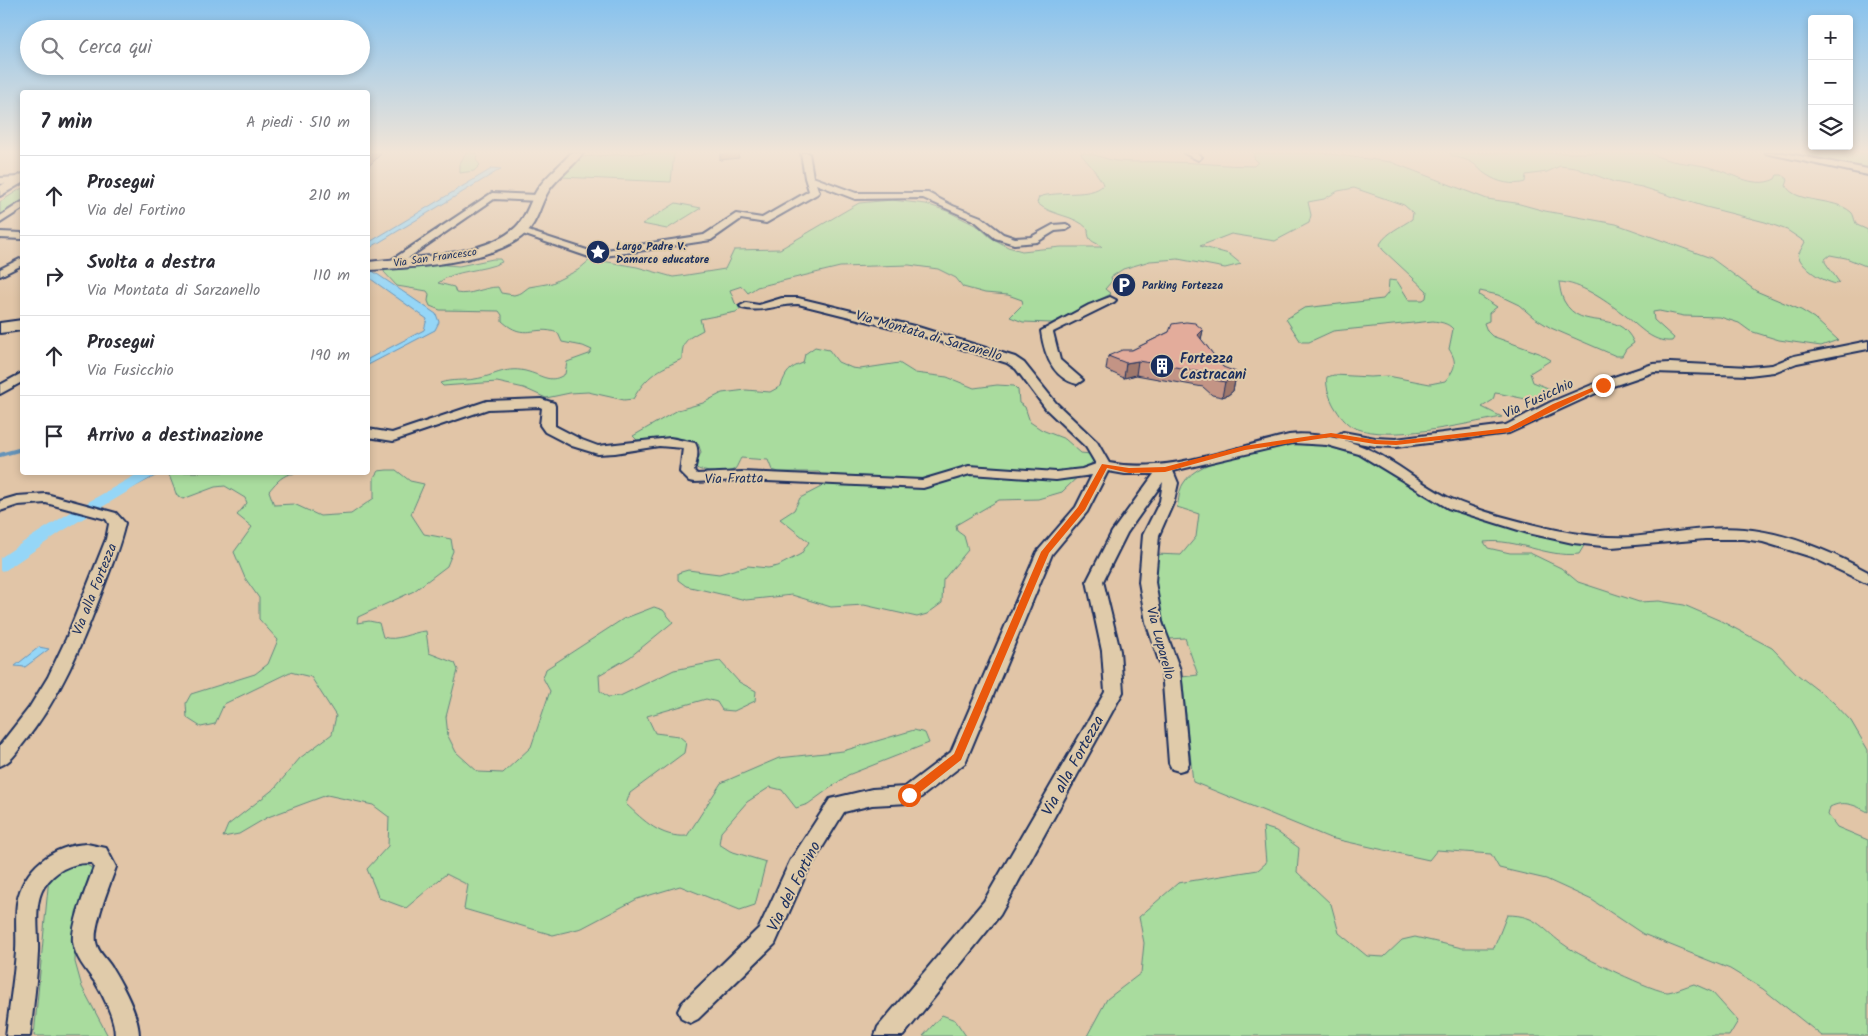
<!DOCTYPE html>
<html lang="it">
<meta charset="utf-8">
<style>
:root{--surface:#fff;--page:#f2f2f3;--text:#2b2b33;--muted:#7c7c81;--line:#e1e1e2}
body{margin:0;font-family:Kalam,sans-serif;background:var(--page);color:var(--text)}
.controls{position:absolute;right:15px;top:15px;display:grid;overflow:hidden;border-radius:5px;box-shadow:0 2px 8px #0003}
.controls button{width:45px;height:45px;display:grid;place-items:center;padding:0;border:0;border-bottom:1px solid var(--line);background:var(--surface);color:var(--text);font:25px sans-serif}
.stop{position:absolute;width:15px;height:15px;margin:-11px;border:4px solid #ea580c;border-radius:50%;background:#fff}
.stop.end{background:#ea580c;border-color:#fff;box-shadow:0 1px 5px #0008}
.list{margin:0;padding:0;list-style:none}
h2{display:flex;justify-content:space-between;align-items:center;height:65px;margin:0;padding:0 20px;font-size:21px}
h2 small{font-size:16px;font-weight:400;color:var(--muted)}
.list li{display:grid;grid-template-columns:32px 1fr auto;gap:15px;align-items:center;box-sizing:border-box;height:80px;padding:0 20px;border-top:1px solid var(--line)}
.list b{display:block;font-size:19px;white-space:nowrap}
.list p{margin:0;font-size:16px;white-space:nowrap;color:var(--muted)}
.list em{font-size:16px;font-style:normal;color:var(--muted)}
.icon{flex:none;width:28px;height:28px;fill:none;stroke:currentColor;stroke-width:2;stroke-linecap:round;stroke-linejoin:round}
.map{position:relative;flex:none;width:1868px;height:1036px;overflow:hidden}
.search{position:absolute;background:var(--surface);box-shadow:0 2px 8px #0003;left:20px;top:20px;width:350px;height:55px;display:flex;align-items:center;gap:12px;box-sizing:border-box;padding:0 18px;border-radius:28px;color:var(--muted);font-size:19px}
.panel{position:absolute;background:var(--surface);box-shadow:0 2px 8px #0003;left:20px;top:90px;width:350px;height:385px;border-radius:5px}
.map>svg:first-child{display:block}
.green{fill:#a9dc9e;stroke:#62867e}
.water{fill:#95d6f7;stroke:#6493ba}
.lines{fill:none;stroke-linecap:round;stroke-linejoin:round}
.stream{stroke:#6493ba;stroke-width:4}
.canal{fill:#95d6f7;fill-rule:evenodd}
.street-casing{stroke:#1b2f5e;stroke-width:4}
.secondary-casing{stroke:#1b2f5e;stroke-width:4}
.street{fill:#e0cbaa;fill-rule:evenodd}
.secondary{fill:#e0cbaa;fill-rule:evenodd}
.wall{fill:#c39485;stroke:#1b2f5e}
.shaded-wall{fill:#9f786c;stroke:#1b2f5e}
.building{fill:#e3ac9b;stroke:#1b2f5e}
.route{fill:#ea580c}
.labels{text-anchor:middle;stroke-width:4;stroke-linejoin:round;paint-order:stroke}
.far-poi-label{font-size:11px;font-weight:bold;fill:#1b2f5e;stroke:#e0cbaa;text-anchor:start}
.far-street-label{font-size:11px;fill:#1b2f5e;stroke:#e0cbaa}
.street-label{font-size:14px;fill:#1b2f5e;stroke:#e0cbaa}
.poi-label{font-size:14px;font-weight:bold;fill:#1b2f5e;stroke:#e0cbaa;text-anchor:start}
.near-street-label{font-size:16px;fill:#1b2f5e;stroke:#e0cbaa}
</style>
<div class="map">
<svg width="1868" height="1036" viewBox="0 0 1868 1036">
<rect width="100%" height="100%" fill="#e1c5a7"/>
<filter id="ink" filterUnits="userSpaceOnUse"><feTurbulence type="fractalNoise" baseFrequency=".02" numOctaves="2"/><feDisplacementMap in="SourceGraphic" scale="10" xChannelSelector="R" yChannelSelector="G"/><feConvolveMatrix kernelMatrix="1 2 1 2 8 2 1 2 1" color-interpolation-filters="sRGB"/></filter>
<g filter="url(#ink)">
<!-- green -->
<path class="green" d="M466 153H477L476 160 480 165 474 171 460 173V163Z
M648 153H674L671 182 561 177 578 157Z
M1080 153C1095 153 1102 159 1117 161 1134 163 1151 161 1168 162 1197 162 1225 166 1254 166L1258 162 1254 158V153H1322L1391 162 1487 199 1516 203 1545 211 1616 224 1711 258 1756 291 1801 310 1814 318 1838 340 1821 346 1779 340 1750 331 1739 323 1720 317 1684 316 1659 311 1653 312 1654 320 1674 338 1672 341C1651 343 1637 324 1622 313 1604 300 1581 283 1559 282 1560 288 1561 296 1564 301 1582 334 1618 306 1634 343L1626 349 1622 356H1616L1551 328 1533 317 1519 305 1498 295 1480 291 1479 295 1497 307 1489 313V321L1484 323 1487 331 1492 336 1539 353 1551 360 1530 373 1533 382 1553 390 1543 394 1545 398C1536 404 1508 394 1495 393L1493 400 1482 407 1502 417C1463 424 1392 442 1355 428 1345 424 1339 414 1334 406 1330 399 1325 385 1327 377L1334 375 1370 377 1388 376 1430 384 1445 381C1455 369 1458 363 1449 349L1453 329C1448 323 1440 322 1433 321L1333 331 1309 342H1301L1286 319 1304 308 1383 299 1388 293 1389 280 1397 281 1409 300H1423L1426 298 1427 291 1383 250 1380 244C1387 232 1401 227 1412 219L1413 213 1404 205 1354 188 1338 191 1324 199 1308 202 1311 215 1309 223 1275 241 1231 234 1200 246 1229 254 1241 264 1225 268 1178 259 1150 261 1123 269 1111 277 1112 281 1105 289 1111 294 1052 323 1023 322 1010 317 1023 304 1022 300 1008 295 985 293 963 287 956 278 938 269 909 265 840 267 757 287 748 293 742 286 730 290 735 303 741 309 736 312 700 319 703 330C687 339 682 340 682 359 658 370 647 375 633 399L624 400 588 392 570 393 546 398 524 388 497 382 443 386 440 383C452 379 463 381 475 379 495 376 507 365 529 372 543 376 551 384 565 374L567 362 589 354 592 350 583 346 562 342 558 333C534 324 525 342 502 321V315L499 311 440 310 430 306 428 301 429 294 427 291 397 286 384 272 385 269 433 264 459 266 493 259H500L502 262C482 272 455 269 438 283L454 287 456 293C470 296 484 287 498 287L501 293 514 295 521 293 529 287 552 283 578 270 591 259 637 267 673 277 681 276 725 269 734 250 780 249 859 203 892 200 926 204 947 211 979 227 990 237 1008 247 1022 251 1061 247H1102C1093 240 1088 243 1088 229 1074 214 1053 217 1037 203L1039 197C1059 190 1091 198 1103 185 1103 180 1085 159 1080 153Z
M1449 153H1651C1669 164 1689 162 1708 167 1729 171 1753 190 1775 179L1777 175H1782L1788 180 1786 186C1796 204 1834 197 1851 212 1854 214 1854 221 1857 225L1868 230V267L1846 258 1830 255 1825 259V262L1839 282 1836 284C1823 281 1802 269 1798 255L1805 242 1787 230 1765 222 1706 207 1642 187 1614 182 1576 168 1560 166 1547 172 1526 175 1525 182C1513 186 1497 182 1487 175 1481 172 1477 165 1471 162 1464 158 1456 159 1449 153Z
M1782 153H1868V169Z
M22 188V202L0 217V202Z
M676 203 701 208 667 229 642 224Z
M815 347 829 350 838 362 852 368 860 369 899 363 915 373 947 377 974 388 997 385 1014 386 1018 390 1019 403 1025 407 1030 422 1042 430 1065 439 1081 453 1090 454 1094 459 1091 464 1062 492 1038 499 999 500 956 525 957 531 964 536 968 550 943 580 942 603 927 614 917 617 864 605 831 607 792 595 746 600 686 586 678 580V573L688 570 719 574 748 566 768 568 778 566 801 554 809 542 780 519 794 510 800 498 821 487 823 476 819 472H779L772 470 768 460 741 458C739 461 737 467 735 469 727 475 702 473 695 467L701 452 698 443 675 437 637 440 633 436 678 410 703 403 722 393 746 390 770 392 781 386C786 372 789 368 803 363L805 354Z
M1305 442 1356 452 1453 509 1540 537 1585 544 1579 554C1546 558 1517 538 1484 542L1488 548 1510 553H1530L1561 568 1578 582 1639 602 1659 601 1684 605 1721 621 1772 648 1798 675 1833 702 1851 721 1868 750V812C1855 805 1844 800 1830 807L1828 815 1837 827 1868 840V1036H1822L1763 989 1730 969 1643 934 1592 900 1546 879 1499 868 1491 854 1437 850 1429 860 1330 838 1193 782 1182 677 1198 675 1185 638 1169 639 1151 581 1154 554 1181 555 1196 537 1199 514 1177 507C1179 500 1179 490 1183 484 1199 455 1274 448 1305 442Z
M387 470H396L410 481 424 484 411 514 424 534 451 539 453 551 447 566 414 591 358 617 357 623 369 621 379 623 383 637C397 642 411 632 426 631L429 653 455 663 458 670 446 717 448 736 456 752 478 772 503 773 531 747 550 691 543 678 546 669 623 619 654 607 663 610 673 622 630 657 599 675 600 691 608 697 620 696 674 670 720 661 739 682 756 691 755 701 734 711 722 710 717 702 706 699 647 716 655 733 679 736 686 742 684 753 630 793 626 804C644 821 661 838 687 836L721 783 779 758 843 751 914 730 925 733 929 743 848 775 808 804 796 808 782 790 770 787 747 802 721 832 719 844 730 851 766 862 755 905 740 910 680 886 637 899 582 928 553 935 464 909 468 885 446 874 406 908 379 898 367 869 388 846 389 817 373 805 327 795 268 817 239 834 223 837 228 825 275 788 300 758 332 734 336 716 311 677 290 672 224 704 215 724 201 727 187 718 186 703 191 694 255 674 268 664 278 640 259 619V598L245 578 234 552 252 527 237 515 247 503 245 498 225 486 215 487 183 499 177 496 169 475 174 472 307 473C301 474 295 473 290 474 281 476 274 485 269 491L274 505 294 504 320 516 351 514 374 498V477L378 471Z
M1263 827 1276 831 1299 848 1297 872 1331 904 1339 933 1367 956 1384 957 1402 940 1415 937 1462 948H1494L1507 915C1539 915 1542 930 1566 946 1578 955 1656 993 1668 992 1676 991 1686 986 1694 984L1712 992 1738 1021 1729 1036H1087L1107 999 1141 973 1144 943 1139 917 1178 883 1258 870 1266 863Z
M79 861 92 868 76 912 75 962 82 987 108 1036H34L49 877 59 869Z
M942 1015 955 1020 966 1036H923Z"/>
<!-- water -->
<path class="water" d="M493 168 501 169 368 249V243Z
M368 268 436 314 439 322 435 330 368 365V359L424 330 427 319 368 277Z
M148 473H161L107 501 100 498Z
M39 647 49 649 25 667 15 666Z"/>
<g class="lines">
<!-- stream -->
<path class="stream" d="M0 455 22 449"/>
<!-- canal -->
<path class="canal" d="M141 472H160L61 532 6 570 0 571V558C45 526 93 499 141 472Z"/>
<!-- street casing -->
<g class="street-casing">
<path id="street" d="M801 153H809L813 177 856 193H928L953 206 981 217 1003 234 1015 238 1031 237 1053 225 1066 224 1071 227 1066 230 1055 231 1037 242 1014 244 995 238 975 221 923 198 855 199 816 184 819 192 817 194 766 223 741 219 711 240 592 258 514 231 519 228 522 229 593 252 704 235 736 214 762 218 809 191 805 178Z
M1184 153H1196L1202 157 1198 160Z
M1765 153H1784L1868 169V175Z
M19 177 22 179V182L0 184V178Z
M492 193 538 195 543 198 538 201 494 199 398 265H390L389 263 390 261Z
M22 202V209L0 223V216Z
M0 232 22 233V239L0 238Z
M22 258V265L0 276V269Z
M1110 297 1116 300 1114 302 1053 332 1060 360 1083 380 1077 384C1052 378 1044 353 1041 331L1089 305Z
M782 298H798L918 327 1015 357 1024 363 1056 403 1097 442 1109 463C1167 474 1232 448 1289 435 1303 433 1317 435 1330 437 1382 447 1404 474 1447 497 1469 507 1492 514 1515 520 1553 530 1592 539 1631 537 1668 534 1706 526 1744 529 1788 533 1830 551 1868 572V584L1812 557 1763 542 1744 539H1705L1612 547 1573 543 1528 533 1448 508 1359 454 1327 445 1293 443 1173 471 1178 483 1174 501 1159 535 1155 582 1162 622 1180 670 1189 763 1186 769 1179 771 1172 769 1169 763 1162 670 1146 622 1139 582 1143 535 1160 501 1163 482 1127 533 1103 581 1120 651 1123 692 1000 915 903 1036H875L878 1027 984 901 1105 692 1102 651 1087 581 1112 532 1154 474H1125L1108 471 1087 512 1052 554 965 763 916 801 909 803 872 805 844 812 806 874 775 944 698 1019 690 1023 682 1019 678 1011 682 1003 759 928 790 861 830 799 872 789 905 787 951 752 1037 552 1076 507 1092 475 1056 480 970 474 923 488 742 480 694 482 689 481 680 472 683 448 659 446 615 453 598 454 572 446 545 432 540 425 542 408 540 407 488 409 393 441 368 437V429L392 433 487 401 541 399 554 403 555 406V426L582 440 598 446 670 438 695 443C700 451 696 462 694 471L697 474 742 472 922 480 969 466 1056 472 1082 469 1096 464 1086 447 1046 409 1016 369 1007 363 910 332 798 304C777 304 763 313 742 308L740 306 746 303 759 305Z
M1868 341V349L1797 363 1774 372 1749 375 1654 372 1607 388 1509 433 1396 447 1375 446 1338 439 1336 436 1343 432 1375 438 1396 439 1506 425 1551 402 1599 382 1653 364 1670 363 1749 367 1772 365 1794 356Z
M22 373V382L0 394V385Z
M46 494 116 513 125 523C120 546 111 567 103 589 82 644 60 699 22 745 16 754 10 762 0 766V745L29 708 48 677 66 639 106 539 109 524 106 519 46 503 18 505 0 511V501L17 496Z
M87 844 106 848 116 867C110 884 93 926 96 942 98 953 107 959 112 968 123 986 139 1016 139 1036H115C115 1019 104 997 95 982 86 970 75 957 73 942 71 925 88 884 94 867L92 863C72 862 55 870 44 887 33 904 39 933 38 952 37 980 33 1008 30 1036H6C9 1008 14 980 16 952 17 936 15 919 17 903 23 868 53 845 87 844Z"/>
</g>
<!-- secondary casing -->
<g class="secondary-casing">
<path id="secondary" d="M571 153H583C573 167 559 176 549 190 540 204 538 222 526 233 494 263 410 268 368 270V262C409 257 485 257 516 227 527 217 530 199 539 187 548 174 561 165 571 153Z
M22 174V183L0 196V186Z
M22 320V330L0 333V323Z"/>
</g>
<!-- street -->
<use href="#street" class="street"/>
<!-- secondary -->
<use href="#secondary" class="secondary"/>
</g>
<!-- wall -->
<path class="wall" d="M1203 330 1201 339 1223 367 1236 376 1233 391 1228 395 1222 397 1212 395 1203 387 1136 375 1124 378 1106 370 1108 356 1132 350 1169 332Z"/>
<!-- shaded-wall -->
<path class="shaded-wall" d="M373 153H380L381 154 368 167V159Z
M738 153 739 158 720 160V154Z
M1203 330 1200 344 1198 335Z
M1138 361 1136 375 1124 378 1126 363Z
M1236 376 1233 391 1228 395 1222 397 1225 382Z"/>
<!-- building -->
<path class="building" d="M368 153H373L368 159Z
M1186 322 1195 323 1203 330 1198 335 1223 367 1236 372V376L1232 380 1225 382 1215 380 1206 372 1138 361 1126 363 1108 356 1122 350H1132L1169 332 1172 324Z"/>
</g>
<!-- sky -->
<linearGradient id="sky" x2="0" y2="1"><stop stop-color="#87c2ee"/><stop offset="0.51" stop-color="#f2e5d7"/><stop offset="1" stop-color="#f2e5d7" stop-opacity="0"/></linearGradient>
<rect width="1868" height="298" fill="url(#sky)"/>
<!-- route -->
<path class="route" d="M1601 384 1606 385 1510 432 1396 445 1375 444 1331 437 1245 450 1165 472 1129 473 1107 468 1085 510 1049 553 961 760 913 798H905L904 795 905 792 954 754 1041 552 1078 507 1102 464 1129 468 1165 467 1244 446 1331 433 1375 440 1396 441 1508 428 1553 404Z"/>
<!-- icons -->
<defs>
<g id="sight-disc" transform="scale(1.25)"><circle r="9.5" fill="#1b2f5e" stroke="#e0cbaa"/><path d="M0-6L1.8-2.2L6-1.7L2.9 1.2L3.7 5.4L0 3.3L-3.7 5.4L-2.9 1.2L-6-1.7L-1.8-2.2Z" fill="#fff"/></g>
<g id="parking-disc" transform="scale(1.25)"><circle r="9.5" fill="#1b2f5e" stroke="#e0cbaa"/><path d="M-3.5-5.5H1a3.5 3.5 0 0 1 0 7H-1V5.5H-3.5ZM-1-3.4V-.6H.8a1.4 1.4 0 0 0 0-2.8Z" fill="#fff"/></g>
<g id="building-disc" transform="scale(1.25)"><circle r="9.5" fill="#1b2f5e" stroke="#e0cbaa"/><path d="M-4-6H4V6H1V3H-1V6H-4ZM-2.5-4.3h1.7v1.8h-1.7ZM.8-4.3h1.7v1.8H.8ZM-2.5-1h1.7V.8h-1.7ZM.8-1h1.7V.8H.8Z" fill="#fff"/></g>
</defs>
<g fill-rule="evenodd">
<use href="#sight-disc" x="598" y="252"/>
<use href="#parking-disc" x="1124" y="285"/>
<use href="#building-disc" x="1162" y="366"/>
</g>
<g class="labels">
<!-- far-poi labels -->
<g class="far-poi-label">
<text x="616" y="250">Largo Padre V.<tspan x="616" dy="13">Damarco educatore</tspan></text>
<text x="1142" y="289">Parking Fortezza</text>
</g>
<!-- far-street labels -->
<g class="far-street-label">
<text transform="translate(435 257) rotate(-8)" y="4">Via San Francesco</text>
</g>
<!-- street labels -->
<g class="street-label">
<text transform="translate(929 335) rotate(16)" y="5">Via Montata di Sarzanello</text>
<text transform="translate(1538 398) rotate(-25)" y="5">Via Fusicchio</text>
<text transform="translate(734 478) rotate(-1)" y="5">Via Fratta</text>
<text transform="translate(94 589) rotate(-68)" y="5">Via alla Fortezza</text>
<text transform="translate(1161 643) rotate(75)" y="5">Via Luparello</text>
</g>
<!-- poi labels -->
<g class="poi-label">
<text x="1180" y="363">Fortezza<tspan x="1180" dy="16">Castracani</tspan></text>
</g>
<!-- near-street labels -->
<g class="near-street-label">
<text transform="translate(1072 765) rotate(-61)" y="6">Via alla Fortezza</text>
<text transform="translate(793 886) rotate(-63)" y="6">Via del Fortino</text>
</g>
</g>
</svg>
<div class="controls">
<button>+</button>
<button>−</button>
<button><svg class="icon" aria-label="layers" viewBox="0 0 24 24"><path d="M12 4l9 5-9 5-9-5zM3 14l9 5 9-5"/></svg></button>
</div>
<div class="stop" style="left:909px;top:795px"></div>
<div class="stop end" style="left:1603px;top:385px"></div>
<div class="search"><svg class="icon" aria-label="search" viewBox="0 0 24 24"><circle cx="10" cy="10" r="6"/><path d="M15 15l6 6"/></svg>Cerca qui</div>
<section class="panel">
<h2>7 min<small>A piedi · 510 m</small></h2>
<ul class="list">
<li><svg class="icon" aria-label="ahead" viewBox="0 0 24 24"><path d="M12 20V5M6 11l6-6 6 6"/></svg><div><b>Prosegui</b><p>Via del Fortino</p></div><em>210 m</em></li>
<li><svg class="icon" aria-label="right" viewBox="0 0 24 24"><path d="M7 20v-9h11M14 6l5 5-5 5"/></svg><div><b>Svolta a destra</b><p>Via Montata di Sarzanello</p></div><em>110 m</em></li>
<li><svg class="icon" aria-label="ahead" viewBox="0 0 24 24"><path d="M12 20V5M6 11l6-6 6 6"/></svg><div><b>Prosegui</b><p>Via Fusicchio</p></div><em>190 m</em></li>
<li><svg class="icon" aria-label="arrive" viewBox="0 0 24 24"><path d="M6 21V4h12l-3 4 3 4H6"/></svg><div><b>Arrivo a destinazione</b></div></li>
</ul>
</section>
</div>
